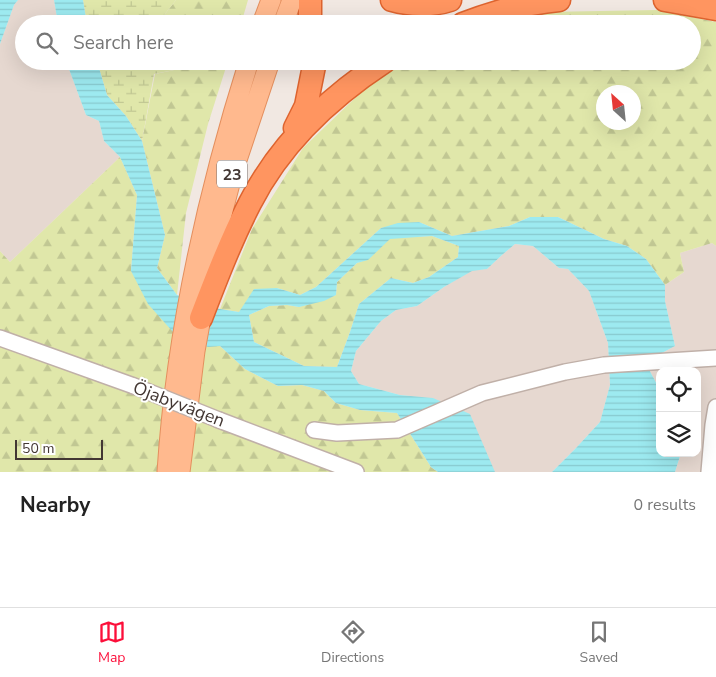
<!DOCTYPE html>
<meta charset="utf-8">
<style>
:root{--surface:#fff;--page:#f6f6f6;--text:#222;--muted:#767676;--line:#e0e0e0;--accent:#fc0f3a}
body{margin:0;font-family:"Nunito Sans",sans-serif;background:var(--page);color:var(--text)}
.controls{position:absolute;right:15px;bottom:15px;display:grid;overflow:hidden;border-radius:10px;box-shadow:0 5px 20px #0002}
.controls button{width:45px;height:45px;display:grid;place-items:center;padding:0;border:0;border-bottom:1px solid var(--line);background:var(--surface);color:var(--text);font:25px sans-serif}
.compass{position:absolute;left:596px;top:85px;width:45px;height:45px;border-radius:50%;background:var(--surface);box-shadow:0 5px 20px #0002;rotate:333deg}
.scale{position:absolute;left:15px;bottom:12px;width:88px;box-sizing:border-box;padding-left:5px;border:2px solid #433733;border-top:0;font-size:14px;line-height:18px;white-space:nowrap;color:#433733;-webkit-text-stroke:4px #fff;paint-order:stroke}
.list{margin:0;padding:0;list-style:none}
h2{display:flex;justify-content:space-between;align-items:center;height:65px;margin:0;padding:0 20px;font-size:21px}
h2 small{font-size:16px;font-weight:400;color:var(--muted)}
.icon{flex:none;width:28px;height:28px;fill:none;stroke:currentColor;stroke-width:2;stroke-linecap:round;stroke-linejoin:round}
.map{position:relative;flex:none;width:716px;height:472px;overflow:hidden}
.search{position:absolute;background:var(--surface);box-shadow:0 5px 20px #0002;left:15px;right:15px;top:15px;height:55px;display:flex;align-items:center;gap:12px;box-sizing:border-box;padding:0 18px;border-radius:28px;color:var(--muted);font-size:19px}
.sheet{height:135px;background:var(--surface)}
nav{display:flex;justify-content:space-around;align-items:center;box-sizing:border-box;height:70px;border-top:1px solid var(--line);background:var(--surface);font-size:14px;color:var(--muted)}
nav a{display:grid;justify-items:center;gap:2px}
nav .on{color:var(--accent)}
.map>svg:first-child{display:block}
.residential{fill:#e6d8d0}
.forest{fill:url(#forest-firs);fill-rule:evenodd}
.wetland{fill:url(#wetland-marsh)}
.water{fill:url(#water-rules);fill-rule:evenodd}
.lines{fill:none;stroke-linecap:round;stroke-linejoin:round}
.minor-casing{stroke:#c0b0a8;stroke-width:18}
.major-casing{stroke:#e48f5e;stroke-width:21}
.highway-casing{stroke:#de642f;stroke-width:25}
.minor{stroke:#fff;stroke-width:15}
.major{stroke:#ffb98e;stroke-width:19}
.highway{stroke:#ff9560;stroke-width:22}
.minor-bridge-casing{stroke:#c0b0a8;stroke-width:18;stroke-linecap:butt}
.minor-bridge{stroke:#fff;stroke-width:15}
.labels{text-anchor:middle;stroke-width:4;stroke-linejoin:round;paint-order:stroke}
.shield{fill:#fff;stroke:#7b7370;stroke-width:1}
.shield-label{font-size:16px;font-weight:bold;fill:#433733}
.street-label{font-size:18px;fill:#433733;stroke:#fff}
</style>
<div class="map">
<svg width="716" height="472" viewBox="0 0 716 472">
<defs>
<pattern id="forest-firs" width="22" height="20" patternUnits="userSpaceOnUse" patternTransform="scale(1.25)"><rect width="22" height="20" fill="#e0e7aa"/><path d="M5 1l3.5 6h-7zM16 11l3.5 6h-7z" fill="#c1c793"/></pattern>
<pattern id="wetland-marsh" width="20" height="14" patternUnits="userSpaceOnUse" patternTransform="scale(1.25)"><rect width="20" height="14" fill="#e0e7aa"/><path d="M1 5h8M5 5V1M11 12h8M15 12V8" fill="none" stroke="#c1c793"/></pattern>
<pattern id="water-rules" width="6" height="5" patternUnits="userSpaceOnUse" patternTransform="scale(1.25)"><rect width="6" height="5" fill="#9deaf0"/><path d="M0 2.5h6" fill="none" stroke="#88c9ce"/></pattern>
</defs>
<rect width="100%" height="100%" fill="#f1e8e2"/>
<!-- residential -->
<path class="residential" d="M18 0H54L58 24H24V61H66L86 115 99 121 104 141 120 157 10 262 0 251V44L14 5Z
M712 243 716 246V472H675L681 453H697V371H660V390L645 362 675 346 665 301V285L684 272 680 253Z
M515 244 533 246 559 268 568 269 589 291 608 343 610 385 600 422 576 448 552 472H495L433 398 400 395 359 384 351 371 356 351 381 321 396 310 417 306 444 287 472 270 487 269 502 255Z"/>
<!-- forest -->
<path class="forest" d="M176 0H248L241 24H157Z
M657 10 716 22V246L712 243 680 253 684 272 665 285 646 259 627 246 604 239 558 217H530L509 226 452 236 419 222 381 228 316 287 300 295 277 288 239 312 220 309 252 229 303 148 376 78 409 61H692V24H502L544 12ZM604 92H634V122H604Z
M175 61H228L208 124 186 213 177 295 157 268 165 235 142 141 155 74 179 69Z
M120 157 137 195 131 271 220 346 245 369 278 386 302 385 324 391 336 403 360 410 397 413 431 467 438 472H0V251L10 262Z
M432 236 459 246 458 257 429 277 413 283 391 278 359 304 350 332 337 367 304 366 254 342 249 315 269 306 287 305 299 307 336 295 337 282 357 263 368 259 390 238Z"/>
<!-- wetland -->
<path class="wetland" d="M83 0H176L157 24H87Z
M97 61H175L179 69 154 74 142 141 126 116 107 95Z"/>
<!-- water -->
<path class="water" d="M0 0H18L14 5 0 44Z
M54 0H83L87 24H58Z
M66 61H97L107 95 126 116 142 141 165 235 157 268 177 295 220 309 239 312 254 289 277 288 300 295 316 287 381 228 398 223 419 222 452 236 509 226 530 217H558L604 239 627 246 646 259 665 285V301L675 346 645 362 660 390V453H681L675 472H552L576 448 600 422 610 385 608 343 589 291 568 269 559 268 533 246 515 244 502 255 487 269 472 271 444 287 417 306 396 310 381 321 356 351 351 371 359 384 400 395 433 398 470 414 495 472H438L431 467 397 413 360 410 336 403 324 391 302 385 278 386 245 369 220 346 208 347 173 332 148 304 131 271 137 195 120 157 104 141 99 121 86 115ZM432 236 459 246 458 257 429 277 413 283 391 278 359 304 350 332 337 367 304 366 254 342 249 315 269 306 287 305 299 307 324 301 336 295 337 282 357 263 368 260 390 239Z"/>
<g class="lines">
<!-- minor casing -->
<g class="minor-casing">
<path id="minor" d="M0 338 134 386
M219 420 356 472
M314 430 337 433 397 430 482 393 565 372 604 365 716 358
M709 472 713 425 716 407"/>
</g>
<!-- major casing -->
<g class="major-casing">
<path id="major" d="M262 24 271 0
M283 24 292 0
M167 472C176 332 207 194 249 61
M180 472 195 351 215 241 233 172 270 61"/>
</g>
<!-- highway casing -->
<g class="highway-casing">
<path id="highway" d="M392 0C410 5 432 6 450 0
M665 0 716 9
M310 24V0
M463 24C494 12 526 3 559 0
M295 128 306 106 315 61
M201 318C216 279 231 240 250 203 280 144 330 97 385 61"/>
</g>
<!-- minor -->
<use href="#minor" class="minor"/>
<!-- major -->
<use href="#major" class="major"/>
<!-- highway -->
<use href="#highway" class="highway"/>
<!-- minor-bridge casing -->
<g class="minor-bridge-casing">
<path id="minor-bridge" d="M134 386 219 420"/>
</g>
<!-- minor-bridge -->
<use href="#minor-bridge" class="minor-bridge"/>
</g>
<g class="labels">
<!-- shield labels -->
<rect class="shield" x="217" y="160.5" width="30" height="27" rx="4"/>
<g class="shield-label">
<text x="232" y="180">23</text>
</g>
<!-- street labels -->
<g class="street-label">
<text transform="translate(179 404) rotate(21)" y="6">Öjabyvägen</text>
</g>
</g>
</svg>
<div class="controls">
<button><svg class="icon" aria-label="locate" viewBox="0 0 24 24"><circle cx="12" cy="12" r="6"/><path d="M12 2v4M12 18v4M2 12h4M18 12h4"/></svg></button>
<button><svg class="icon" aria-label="layers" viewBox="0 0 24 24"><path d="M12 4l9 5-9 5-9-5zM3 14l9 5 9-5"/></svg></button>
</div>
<svg class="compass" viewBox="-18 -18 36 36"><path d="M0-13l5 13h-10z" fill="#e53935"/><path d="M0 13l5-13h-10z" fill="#767676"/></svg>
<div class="scale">50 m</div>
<div class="search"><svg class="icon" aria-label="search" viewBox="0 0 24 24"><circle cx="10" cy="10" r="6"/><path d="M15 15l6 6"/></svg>Search here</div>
</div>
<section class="sheet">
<h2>Nearby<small>0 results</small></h2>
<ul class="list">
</ul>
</section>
<nav>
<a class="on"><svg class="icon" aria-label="map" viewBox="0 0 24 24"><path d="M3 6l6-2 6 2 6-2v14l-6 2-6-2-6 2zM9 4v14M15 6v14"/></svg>Map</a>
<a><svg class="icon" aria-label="directions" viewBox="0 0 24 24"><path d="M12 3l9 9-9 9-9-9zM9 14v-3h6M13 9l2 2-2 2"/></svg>Directions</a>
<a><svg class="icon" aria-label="saved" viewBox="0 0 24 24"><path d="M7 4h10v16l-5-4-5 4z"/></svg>Saved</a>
</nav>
